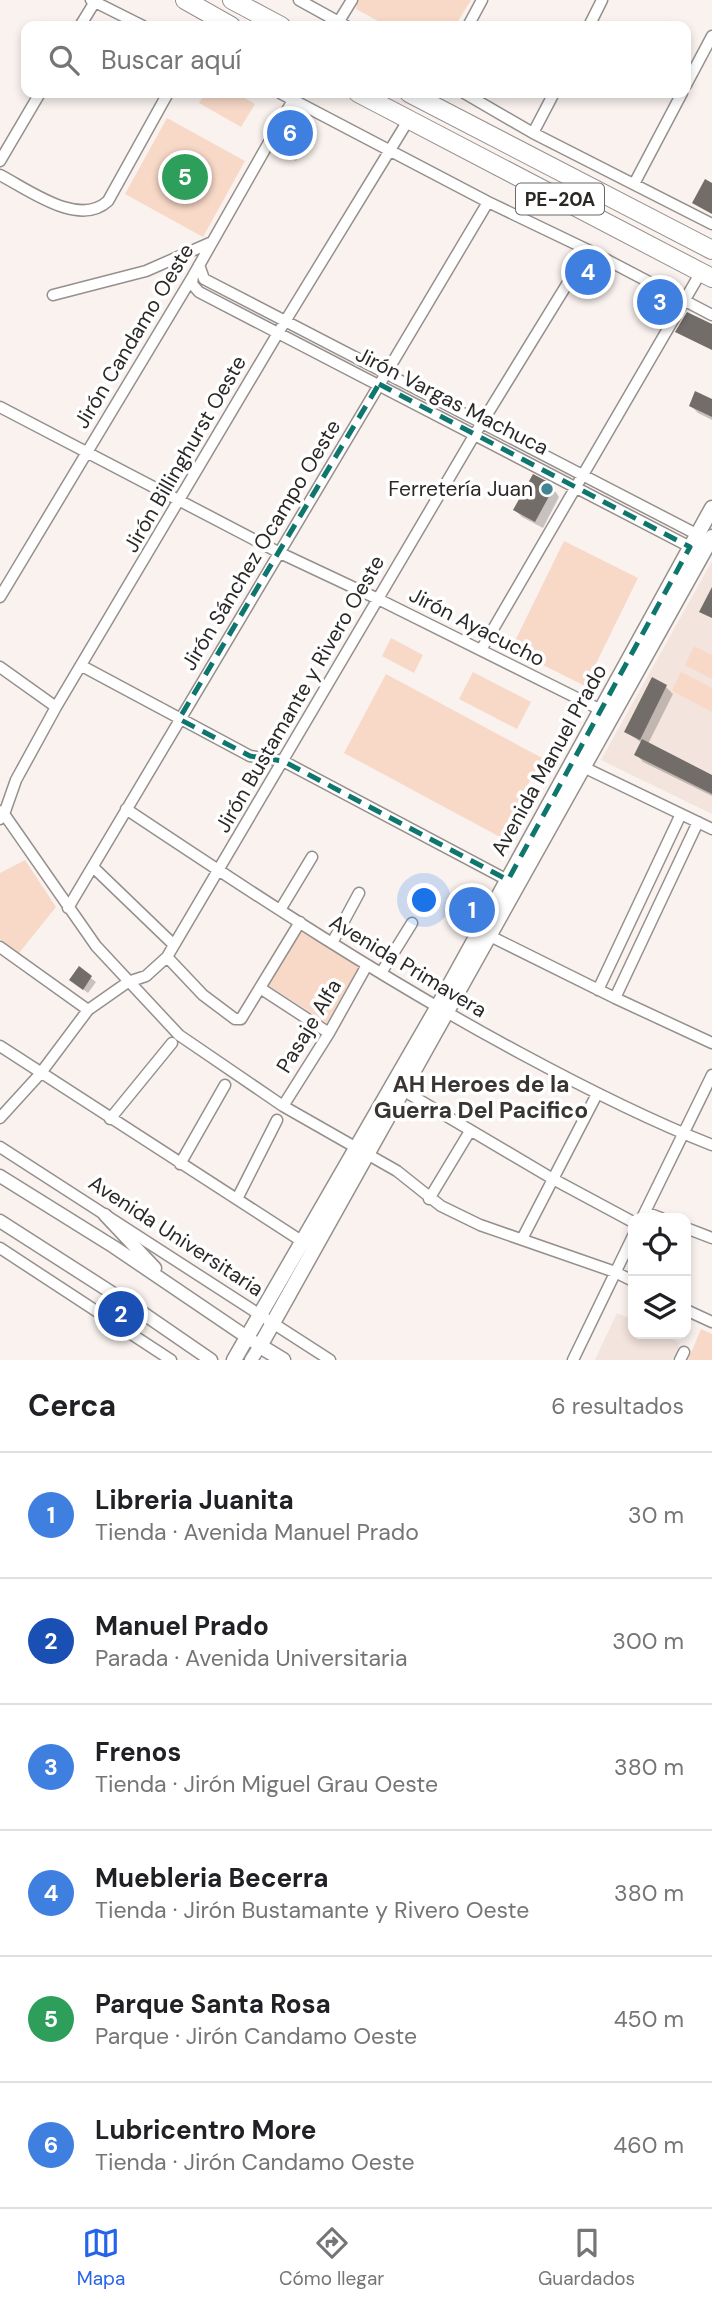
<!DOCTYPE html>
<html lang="es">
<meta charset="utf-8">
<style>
:root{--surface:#fff;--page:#f2f2f2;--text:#202124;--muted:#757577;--line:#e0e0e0;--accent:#2563eb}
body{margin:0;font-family:"DM Sans",sans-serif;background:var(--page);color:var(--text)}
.controls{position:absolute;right:21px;bottom:21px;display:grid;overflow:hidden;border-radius:14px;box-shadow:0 4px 10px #0003}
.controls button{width:63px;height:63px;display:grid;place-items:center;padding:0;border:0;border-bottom:2px solid var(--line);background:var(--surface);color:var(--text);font:35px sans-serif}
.you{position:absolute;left:425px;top:901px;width:24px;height:24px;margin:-18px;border:5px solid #fff;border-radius:50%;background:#1a73e8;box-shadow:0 0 0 10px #1a73e833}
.badge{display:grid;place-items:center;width:46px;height:46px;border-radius:50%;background:var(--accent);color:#fff;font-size:23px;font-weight:700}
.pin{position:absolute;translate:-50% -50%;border:4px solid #fff;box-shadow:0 2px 7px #0006}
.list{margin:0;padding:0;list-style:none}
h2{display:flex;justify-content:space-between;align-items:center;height:91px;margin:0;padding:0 28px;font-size:30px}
h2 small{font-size:23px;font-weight:400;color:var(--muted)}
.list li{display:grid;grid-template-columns:46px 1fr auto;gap:21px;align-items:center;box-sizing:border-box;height:126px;padding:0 28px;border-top:2px solid var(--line)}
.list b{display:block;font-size:26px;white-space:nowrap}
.list p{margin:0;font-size:23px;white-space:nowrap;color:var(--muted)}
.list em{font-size:23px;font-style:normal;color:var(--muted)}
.icon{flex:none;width:38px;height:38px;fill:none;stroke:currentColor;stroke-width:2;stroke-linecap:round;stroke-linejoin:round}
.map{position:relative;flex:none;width:712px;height:1360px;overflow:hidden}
.search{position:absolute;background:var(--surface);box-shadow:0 4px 10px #0003;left:21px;right:21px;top:21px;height:77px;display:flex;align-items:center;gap:18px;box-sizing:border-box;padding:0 24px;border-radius:14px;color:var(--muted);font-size:26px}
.sheet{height:847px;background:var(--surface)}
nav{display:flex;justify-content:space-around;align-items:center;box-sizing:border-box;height:98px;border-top:2px solid var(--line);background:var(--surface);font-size:19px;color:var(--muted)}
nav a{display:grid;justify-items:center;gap:4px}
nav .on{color:var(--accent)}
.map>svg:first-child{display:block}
.built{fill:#f3e4dd}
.green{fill:#f8d9c8}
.shadow{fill:#0003}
.building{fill:#736d6a}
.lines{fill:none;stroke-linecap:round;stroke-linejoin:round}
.minor-casing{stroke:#96908d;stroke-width:13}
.tertiary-casing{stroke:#96908d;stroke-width:15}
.secondary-casing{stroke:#96908d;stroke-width:17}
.trunk-casing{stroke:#96908d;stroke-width:20}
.minor{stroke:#fff;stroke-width:10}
.tertiary{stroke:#fff;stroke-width:12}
.secondary{stroke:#fff;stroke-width:14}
.trunk{stroke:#fff;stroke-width:18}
.marked{fill:none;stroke:#0f766e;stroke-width:5;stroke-dasharray:14 9;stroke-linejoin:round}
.poi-dot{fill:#418594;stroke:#fff;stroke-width:2.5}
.labels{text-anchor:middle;stroke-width:7;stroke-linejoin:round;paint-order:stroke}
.shield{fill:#fff;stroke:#6b6968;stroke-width:2}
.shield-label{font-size:19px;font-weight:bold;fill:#2b2928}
.street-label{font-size:21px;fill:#2b2928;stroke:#fff}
.poi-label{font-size:21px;fill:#2b2928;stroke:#fff;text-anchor:end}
.neighbourhood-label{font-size:23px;font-weight:bold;fill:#3a3533;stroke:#fff}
</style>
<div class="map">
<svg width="712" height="1360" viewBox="0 0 712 1360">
<rect width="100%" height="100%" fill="#f9f2ef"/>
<!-- built -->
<path class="built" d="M712 561V814L601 760Z
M617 1313 633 1320V1334H661L680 1343 672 1360H595Z"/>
<!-- green -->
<path class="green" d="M358 0H471L455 26H387L356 9Z
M205 93H236L255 104 241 127 199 103Z
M167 118 245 161 203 237 125 194Z
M564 541 638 578 585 686 511 649Z
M391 638 423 655 414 673 382 656Z
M694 646 712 655V679L685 665Z
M473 672 531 702 517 729 459 699Z
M681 672 712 688V712L672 691Z
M386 674 542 758 500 837 344 753Z
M25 860 56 907 19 953 0 939V873Z
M301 926 360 965 327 1023 266 984Z
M701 1329 712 1334V1360H688Z"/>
<!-- shadow -->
<path class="shadow" d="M307 120 314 127 296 161 284 155 277 148Z
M597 267 602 272 595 283 600 288 593 299 576 288Z
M637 301H664L668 305 660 320 646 313Z
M712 401V420L698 413 691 406Z
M551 485 559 497 543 528 522 517 515 510Z
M653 680 666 687 673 694 648 744 712 777V796L643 762 636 754 642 743 626 732Z
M477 905 482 909 475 922 456 910Z
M79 969 96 982 88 993 76 984Z"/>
<!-- building -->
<path class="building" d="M295 112 308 119 288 155 275 148Z
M705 179 712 183V214L692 203Z
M590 261 598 266 591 279 596 282 588 296 574 288Z
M641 288 665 300 656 317 640 309 642 306 634 302Z
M687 312 712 324V350L675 332Z
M695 391 712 399V417L689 406Z
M533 474 552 484 553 489 535 522 513 510Z
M712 587V618L699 612Z
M652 677 667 685 640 740 624 732Z
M642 739 712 775V794L634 755Z
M462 895 478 904 471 919 454 910Z
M79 966 92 976 83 990 69 980Z"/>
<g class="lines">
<!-- minor casing -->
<g class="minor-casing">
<path id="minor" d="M91 0 143 26
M299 0 346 26
M80 26 96 0
M336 26 352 0
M468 26 482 0
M589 26 602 0
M686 85 712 36
M280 93 488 202 588 250 712 315
M464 93 533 133 712 224
M533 133 554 93
M0 161 40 93
M0 175C29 190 79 228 108 201L168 93
M634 184 682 93
M199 265 204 279 704 538
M193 276 192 284 199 292 696 550
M53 295 146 271 212 242
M0 407 278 552 378 599 601 710
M0 597 193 276 297 93
M481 650 701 272
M82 666 250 756 283 761 513 883
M0 667 56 707
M579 765 712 829
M126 809C255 895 384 980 520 1053 583 1087 646 1119 712 1145
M2 811 96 946 179 1035 283 1106 397 1171 441 1206 480 1225 615 1272 633 1281
M0 819 4 814 16 780 56 707 278 333 409 119
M93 867 174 945
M68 908 488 202
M280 910 312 857
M490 936 615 998 712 1043
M332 943 359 893
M0 947 88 1010
M167 957 203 995 235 1019H241L300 922
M381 973 412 923
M260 988 329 1033
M598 990 681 814
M615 998 698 822
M0 1046 303 1242
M399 1088 553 1179 633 1222
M283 1106 329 1033 367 965
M0 1118 40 1074 88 1010 128 982 146 976 167 957 475 434 588 250
M110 1119 172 1043
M0 1147 330 1360
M180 1164 225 1085
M237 1199 277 1120
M429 1199 470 1131
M645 1212 661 1218
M642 1218 712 1075
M686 1228 712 1238
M522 1239 597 1094
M0 1248 171 1360
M686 1310 712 1322
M573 1360 633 1236
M680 1360 684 1352"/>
</g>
<!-- tertiary casing -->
<g class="tertiary-casing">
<path id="tertiary" d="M0 1176 114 1247 260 1346 251 1360
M105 1215 155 1268
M0 1221 134 1307 211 1360"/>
</g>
<!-- secondary casing -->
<g class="secondary-casing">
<path id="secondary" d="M234 1360 437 1008 712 508
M283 1360 260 1346 712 537"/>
</g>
<!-- trunk casing -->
<g class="trunk-casing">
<path id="trunk" d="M185 0 231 26
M232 0 281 26
M358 93 712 278
M409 93 712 250"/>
</g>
<!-- minor -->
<use href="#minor" class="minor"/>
<!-- tertiary -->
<use href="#tertiary" class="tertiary"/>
<!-- secondary -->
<use href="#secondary" class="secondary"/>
<!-- trunk -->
<use href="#trunk" class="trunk"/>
</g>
<!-- marked area -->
<path class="marked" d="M379 384 690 547 508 880 283 761 250 756 179 719Z"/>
<!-- markers -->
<circle class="poi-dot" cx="547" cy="489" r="7"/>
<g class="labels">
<!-- shield labels -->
<rect class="shield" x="516" y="183.5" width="88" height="31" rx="5"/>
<g class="shield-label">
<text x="560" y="206">PE-20A</text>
</g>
<!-- street labels -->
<g class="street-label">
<text transform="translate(134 336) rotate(-59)" y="7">Jirón Candamo Oeste</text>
<text transform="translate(452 401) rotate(27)" y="7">Jirón Vargas Machuca</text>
<text transform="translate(185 454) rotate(-60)" y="7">Jirón Billinghurst Oeste</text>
<text transform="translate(261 545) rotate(-59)" y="7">Jirón Sánchez Ocampo Oeste</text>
<text transform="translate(477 627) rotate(27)" y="7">Jirón Ayacucho</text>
<text transform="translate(300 694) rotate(-60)" y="7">Jirón Bustamante y Rivero Oeste</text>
<text transform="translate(549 760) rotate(-61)" y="7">Avenida Manuel Prado</text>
<text transform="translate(408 966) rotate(31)" y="7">Avenida Primavera</text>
<text transform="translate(309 1026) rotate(-59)" y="7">Pasaje Alfa</text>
<text transform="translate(176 1236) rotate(33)" y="7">Avenida Universitaria</text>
</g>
<!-- poi labels -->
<g class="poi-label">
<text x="533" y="496">Ferretería Juan</text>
</g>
<!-- neighbourhood labels -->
<g class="neighbourhood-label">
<text x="481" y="1092">AH Heroes de la<tspan x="481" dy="26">Guerra Del Pacifico</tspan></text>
</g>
</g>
</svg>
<div class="controls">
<button><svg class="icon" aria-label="locate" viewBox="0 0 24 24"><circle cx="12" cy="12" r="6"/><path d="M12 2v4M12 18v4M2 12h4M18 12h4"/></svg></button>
<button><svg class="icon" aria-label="layers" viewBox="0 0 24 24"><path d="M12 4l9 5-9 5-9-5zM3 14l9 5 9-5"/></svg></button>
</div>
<div class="you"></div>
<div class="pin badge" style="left:472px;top:910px;background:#3f7fe0">1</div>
<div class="pin badge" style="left:121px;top:1314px;background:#1a4fb4">2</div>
<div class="pin badge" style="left:660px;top:302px;background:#3f7fe0">3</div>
<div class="pin badge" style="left:588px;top:272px;background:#3f7fe0">4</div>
<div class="pin badge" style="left:185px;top:177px;background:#2e9e5b">5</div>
<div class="pin badge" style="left:290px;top:133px;background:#3f7fe0">6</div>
<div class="search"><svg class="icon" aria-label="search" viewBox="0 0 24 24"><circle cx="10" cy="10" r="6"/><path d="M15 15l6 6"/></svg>Buscar aquí</div>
</div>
<section class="sheet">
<h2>Cerca<small>6 resultados</small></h2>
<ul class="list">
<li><span class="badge" style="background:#3f7fe0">1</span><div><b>Libreria Juanita</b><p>Tienda · Avenida Manuel Prado</p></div><em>30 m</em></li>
<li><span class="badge" style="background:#1a4fb4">2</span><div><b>Manuel Prado</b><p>Parada · Avenida Universitaria</p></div><em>300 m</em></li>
<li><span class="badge" style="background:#3f7fe0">3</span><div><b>Frenos</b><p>Tienda · Jirón Miguel Grau Oeste</p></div><em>380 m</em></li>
<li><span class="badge" style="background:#3f7fe0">4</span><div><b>Muebleria Becerra</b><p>Tienda · Jirón Bustamante y Rivero Oeste</p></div><em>380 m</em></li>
<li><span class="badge" style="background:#2e9e5b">5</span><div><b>Parque Santa Rosa</b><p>Parque · Jirón Candamo Oeste</p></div><em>450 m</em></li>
<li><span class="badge" style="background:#3f7fe0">6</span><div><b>Lubricentro More</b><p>Tienda · Jirón Candamo Oeste</p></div><em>460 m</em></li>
</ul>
</section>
<nav>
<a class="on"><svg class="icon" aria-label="map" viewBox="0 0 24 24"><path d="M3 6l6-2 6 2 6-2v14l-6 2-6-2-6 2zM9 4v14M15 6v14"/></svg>Mapa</a>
<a><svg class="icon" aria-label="directions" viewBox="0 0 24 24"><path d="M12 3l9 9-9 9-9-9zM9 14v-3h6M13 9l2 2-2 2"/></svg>Cómo llegar</a>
<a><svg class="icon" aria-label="saved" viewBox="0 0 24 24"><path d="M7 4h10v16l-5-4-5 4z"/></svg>Guardados</a>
</nav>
